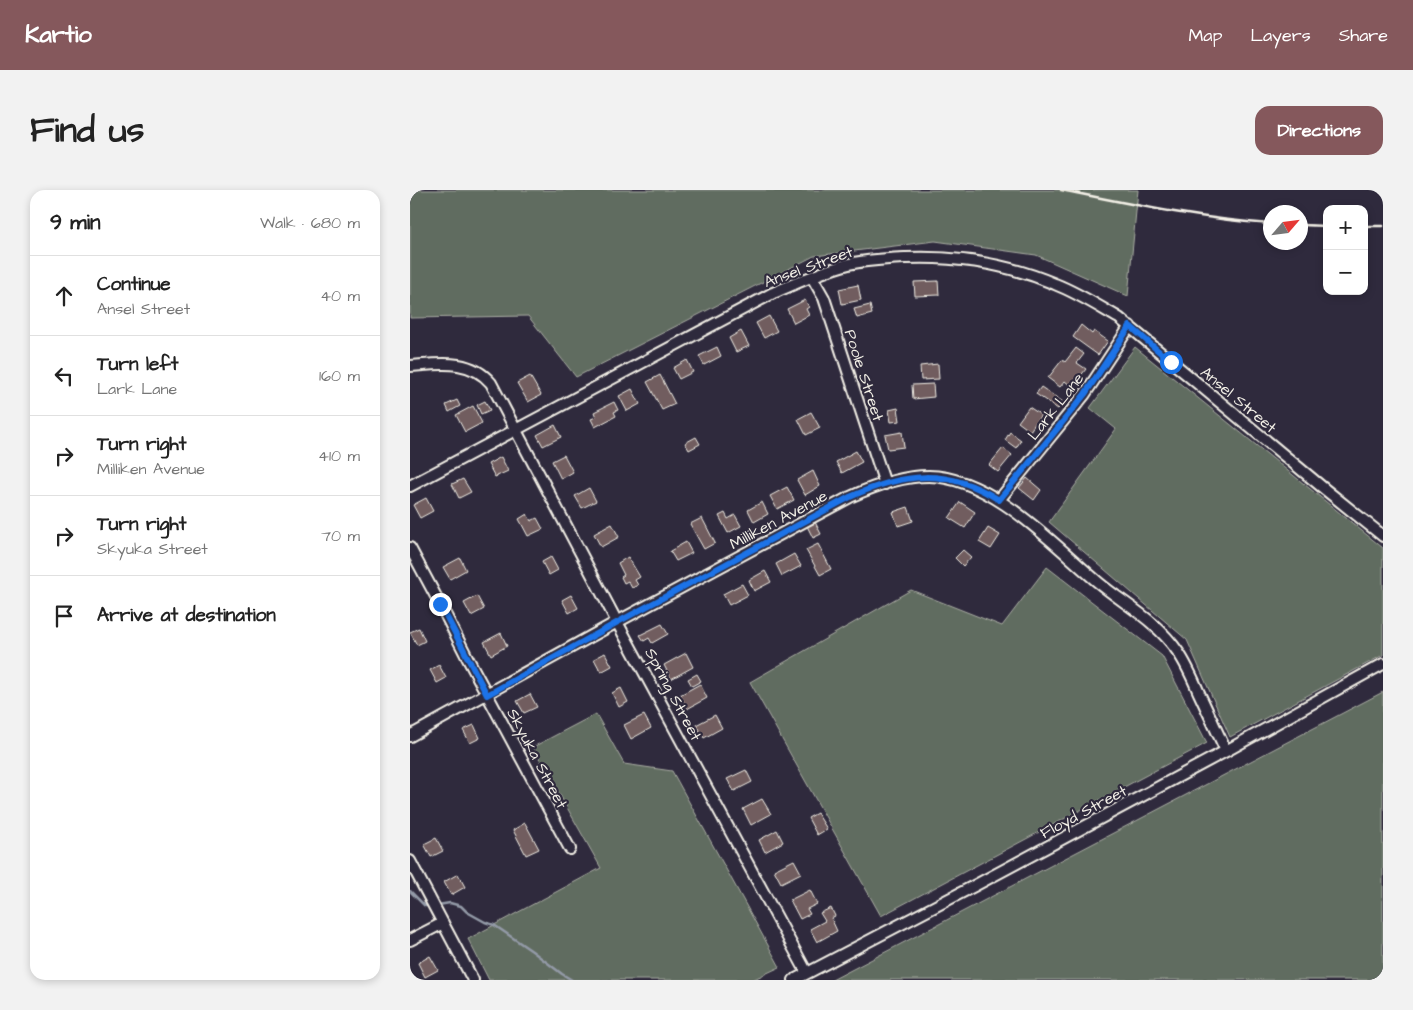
<!DOCTYPE html>
<meta charset="utf-8">
<style>
:root{--surface:#fff;--page:#f2f2f2;--text:#222;--muted:#767676;--line:#e0e0e0;--accent:#85585c}
body{margin:0;font-family:"Architects Daughter",sans-serif;background:var(--page);color:var(--text)}
.controls{position:absolute;right:15px;top:15px;display:grid;overflow:hidden;border-radius:10px;box-shadow:0 2px 8px #0003}
.controls button{width:45px;height:45px;display:grid;place-items:center;padding:0;border:0;border-bottom:1px solid var(--line);background:var(--surface);color:var(--text);font:25px sans-serif}
.compass{position:absolute;left:853px;top:15px;width:45px;height:45px;border-radius:50%;background:var(--surface);box-shadow:0 2px 8px #0003;rotate:62deg}
.stop{position:absolute;width:15px;height:15px;margin:-11px;border:4px solid #1a73e8;border-radius:50%;background:#fff}
.stop.end{background:#1a73e8;border-color:#fff;box-shadow:0 1px 5px #0008}
.list{margin:0;padding:0;list-style:none}
h2{display:flex;justify-content:space-between;align-items:center;height:65px;margin:0;padding:0 20px;font-size:21px}
h2 small{font-size:16px;font-weight:400;color:var(--muted)}
.list li{display:grid;grid-template-columns:32px 1fr auto;gap:15px;align-items:center;box-sizing:border-box;height:80px;padding:0 20px;border-top:1px solid var(--line)}
.list b{display:block;font-size:19px;white-space:nowrap}
.list p{margin:0;font-size:16px;white-space:nowrap;color:var(--muted)}
.list em{font-size:16px;font-style:normal;color:var(--muted)}
.icon{flex:none;width:28px;height:28px;fill:none;stroke:currentColor;stroke-width:2;stroke-linecap:round;stroke-linejoin:round}
.map{position:relative;flex:none;width:973px;height:790px;overflow:hidden;border-radius:15px}
header{display:flex;align-items:center;gap:30px;box-sizing:border-box;height:70px;padding:0 25px;background:var(--accent);color:#fff}
header strong{font-size:24px}
nav{display:flex;gap:28px;margin-inline-start:auto;font-size:18px}
.intro{display:flex;align-items:center;justify-content:space-between;box-sizing:border-box;height:120px;padding:0 30px}
h1{margin:0;font-size:35px}
.button{padding:12px 22px;border-radius:15px;background:var(--accent);color:#fff;font-size:18px;font-weight:700}
main{display:flex;gap:30px;padding:0 30px}
aside{flex:1;background:var(--surface);border-radius:15px;box-shadow:0 2px 8px #0003}
.map>svg:first-child{display:block}
.green{fill:#616c60;stroke:#aaaea4}
.lines{fill:none;stroke-linecap:round;stroke-linejoin:round}
.stream{stroke:#939aa7;stroke-width:2.5}
.building{fill:#715d5e;stroke:#f4f1e8}
.minor-casing{stroke:#f4f1e8;stroke-width:14}
.minor{stroke:#2f2a3d;stroke-width:10}
.rail{stroke:#f4f1e8;stroke-width:2.5}
.route{stroke:#1a73e8;stroke-width:6}
.labels{text-anchor:middle;stroke-width:4.5;stroke-linejoin:round;paint-order:stroke}
.street-label{font-size:16px;fill:#f4f1e8;stroke:#2f2a3d}
</style>
<header>
<strong>Kartio</strong>
<nav><a>Map</a><a>Layers</a><a>Share</a></nav>
</header>
<div class="intro"><h1>Find us</h1><a class="button">Directions</a></div>
<main>
<aside>
<h2>9 min<small>Walk · 680 m</small></h2>
<ul class="list">
<li><svg class="icon" aria-label="ahead" viewBox="0 0 24 24"><path d="M12 20V5M6 11l6-6 6 6"/></svg><div><b>Continue</b><p>Ansel Street</p></div><em>40 m</em></li>
<li><svg class="icon" aria-label="left" viewBox="0 0 24 24"><path d="M17 20v-9H6M10 6l-5 5 5 5"/></svg><div><b>Turn left</b><p>Lark Lane</p></div><em>160 m</em></li>
<li><svg class="icon" aria-label="right" viewBox="0 0 24 24"><path d="M7 20v-9h11M14 6l5 5-5 5"/></svg><div><b>Turn right</b><p>Milliken Avenue</p></div><em>410 m</em></li>
<li><svg class="icon" aria-label="right" viewBox="0 0 24 24"><path d="M7 20v-9h11M14 6l5 5-5 5"/></svg><div><b>Turn right</b><p>Skyuka Street</p></div><em>70 m</em></li>
<li><svg class="icon" aria-label="arrive" viewBox="0 0 24 24"><path d="M6 21V4h12l-3 4 3 4H6"/></svg><div><b>Arrive at destination</b></div></li>
</ul>
</aside>
<div class="map">
<svg width="973" height="790" viewBox="0 0 973 790">
<rect width="100%" height="100%" fill="#2f2a3d"/>
<filter id="ink" filterUnits="userSpaceOnUse"><feTurbulence type="fractalNoise" baseFrequency=".02" numOctaves="2"/><feDisplacementMap in="SourceGraphic" scale="10" xChannelSelector="R" yChannelSelector="G"/><feConvolveMatrix kernelMatrix="1 2 1 2 8 2 1 2 1" color-interpolation-filters="sRGB"/></filter>
<g filter="url(#ink)">
<!-- green -->
<path class="green" d="M0 0H728L718 106 626 65 525 51 404 66 166 187 118 126 0 128Z
M725 157 973 358V465L820 547 777 450 639 332 706 239 680 218Z
M637 377 752 466 797 553 471 726 340 492 501 400 592 436Z
M973 502V790H422Z
M186 524 214 574 262 581 370 777 342 790H79L58 749 191 678 123 557Z"/>
<g class="lines">
<!-- stream -->
<path class="stream" d="M0 701 15 716H20
M28 715 40 713 51 716 57 722 75 732 84 735 122 761 152 784 162 790"/>
</g>
<!-- building -->
<path class="building" d="M528 91 529 105 505 106 504 92Z
M448 95 451 110 432 114 429 99Z
M395 110 399 117 396 119 399 125 384 133 377 119Z
M460 115 462 124 447 128 444 119Z
M359 126 367 141 354 148 346 133Z
M671 135 682 144 684 141 698 151 688 165 663 147Z
M331 141 339 156 326 162 319 148Z
M307 157 311 166 294 175 289 166Z
M666 158 674 164 667 173 676 179 662 197 655 191 650 197 638 188 652 170 655 172Z
M277 170 283 182 269 189 263 178Z
M528 174 529 189 511 190 510 176Z
M250 185 265 214 252 220 237 192Z
M120 186 131 205 118 212 107 193Z
M523 194 524 207 503 209 502 195Z
M631 197 653 212 648 219 626 204Z
M222 199 230 214 217 221 209 206Z
M47 210 50 216 39 222 36 215Z
M75 211 80 220 71 224 67 215Z
M204 212 208 220 204 222 206 226 185 237 181 229 186 227 184 222Z
M63 216 72 233 55 242 46 225Z
M619 217 631 225 620 241 608 232Z
M488 218 490 231 481 232 479 220Z
M401 222 410 238 396 245 388 229Z
M145 235 151 247 133 256 127 245Z
M492 242 494 257 478 259 475 245Z
M600 242 611 250 606 258 595 250Z
M286 247 290 254 279 260 275 253Z
M593 258 602 265 588 282 579 275Z
M446 261 452 272 432 283 426 272Z
M154 265 163 282 151 289 142 271Z
M91 267 98 281 85 287 78 274Z
M403 281 410 296 395 305 387 290Z
M617 288 631 300 624 310 609 298Z
M53 289 61 302 49 308 42 294Z
M377 297 384 310 367 319 360 306Z
M179 298 186 311 172 318 165 306Z
M16 308 23 321 10 328 3 315Z
M352 312 358 324 344 332 338 320Z
M550 312 565 322 555 338 539 328Z
M498 317 503 331 488 336 483 322Z
M315 323 318 329 325 325 331 336 318 343 309 326Z
M117 324 121 331 127 328 133 339 118 346 109 329Z
M292 328 305 353 294 359 280 334Z
M405 332 411 344 403 348 397 336Z
M202 334 209 347 191 357 184 344Z
M578 338 590 345 581 359 569 352Z
M276 352 282 363 266 371 260 361Z
M408 354 421 379 410 385 396 360Z
M553 360 561 367 553 376 545 368Z
M384 364 391 376 372 386 366 374Z
M141 367 148 380 139 385 132 372Z
M218 367 230 387 225 390 228 395 222 398 218 391 214 393 211 387 214 385 208 373Z
M50 368 56 380 40 389 33 377Z
M355 381 361 392 344 401 339 390Z
M332 394 338 405 319 415 313 404Z
M161 405 168 418 159 423 152 410Z
M67 406 74 419 61 426 54 413Z
M252 434 258 444 242 453 239 448 234 451 230 445Z
M9 438 15 451 7 455 0 442Z
M91 443 97 456 81 465 74 452Z
M195 463 202 476 191 482 184 469Z
M276 463 283 477 261 489 254 475Z
M29 475 36 488 27 493 20 480Z
M287 484 291 491 282 496 278 489Z
M290 494 297 508 277 519 270 505Z
M211 498 218 512 209 517 202 503Z
M120 504 127 517 114 523 107 511Z
M234 525 241 538 221 549 214 535Z
M305 525 312 538 294 548 286 535Z
M64 535 70 548 60 553 53 540Z
M336 580 342 592 324 601 317 589Z
M352 609 361 624 341 635 333 619Z
M407 623 417 639 407 645 398 628Z
M115 633 129 659 116 665 103 640Z
M367 640 373 652 355 662 349 650Z
M26 648 33 661 21 667 14 654Z
M384 670 391 683 371 693 364 680Z
M48 684 55 697 41 705 34 692Z
M400 700 407 714 397 719 400 724 390 729 380 710Z
M421 718 425 726 421 728 427 741 407 752 400 739 415 731 410 723Z
M20 766 28 780 15 787 8 773Z"/>
<g class="lines">
<!-- minor casing -->
<g class="minor-casing">
<path id="minor" d="M402 87 414 108 475 294
M0 176C29 174 60 168 81 193L207 432 397 783
M0 296 363 103C387 93 410 82 435 75 454 70 476 69 496 68 547 66 598 74 645 94 668 103 688 116 709 128L912 297 973 346
M589 310 675 204 720 136
M0 358 30 414 58 469 160 659
M0 546 207 432 440 307C464 296 492 286 519 286 582 287 644 355 689 393 717 416 747 431 768 462 777 475 783 489 789 503 798 522 807 542 816 561
M0 671 63 790
M0 750 33 733
M384 790 564 696 816 561 973 474"/>
</g>
<!-- minor -->
<use href="#minor" class="minor"/>
<!-- rail -->
<path class="rail" d="M651 0C720 14 790 29 861 34
M891 35 917 36
M954 36H973"/>
</g>
</g>
<g class="lines" filter="url(#ink)">
<!-- route -->
<path class="route" d="M30 414 77 505 208 432 440 307C493 283 537 277 589 310L647 239 675 204 720 136 761 172"/>
</g>
<g class="labels">
<!-- street labels -->
<g class="street-label">
<text transform="translate(398 76) rotate(-20)" y="6">Ansel Street</text>
<text transform="translate(455 185) rotate(72)" y="6">Poole Street</text>
<text transform="translate(829 209) rotate(40)" y="6">Ansel Street</text>
<text transform="translate(645 216) rotate(-52)" y="6">Lark Lane</text>
<text transform="translate(368 329) rotate(-28)" y="6">Milliken Avenue</text>
<text transform="translate(264 504) rotate(62)" y="6">Spring Street</text>
<text transform="translate(128 568) rotate(62)" y="6">Skyuka Street</text>
<text transform="translate(673 621) rotate(-28)" y="6">Floyd Street</text>
</g>
</g>
</svg>
<div class="controls">
<button>+</button>
<button>−</button>
</div>
<svg class="compass" viewBox="-18 -18 36 36"><path d="M0-13l5 13h-10z" fill="#e53935"/><path d="M0 13l5-13h-10z" fill="#767676"/></svg>
<div class="stop" style="left:761px;top:172px"></div>
<div class="stop end" style="left:30px;top:414px"></div>
</div>
</main>
